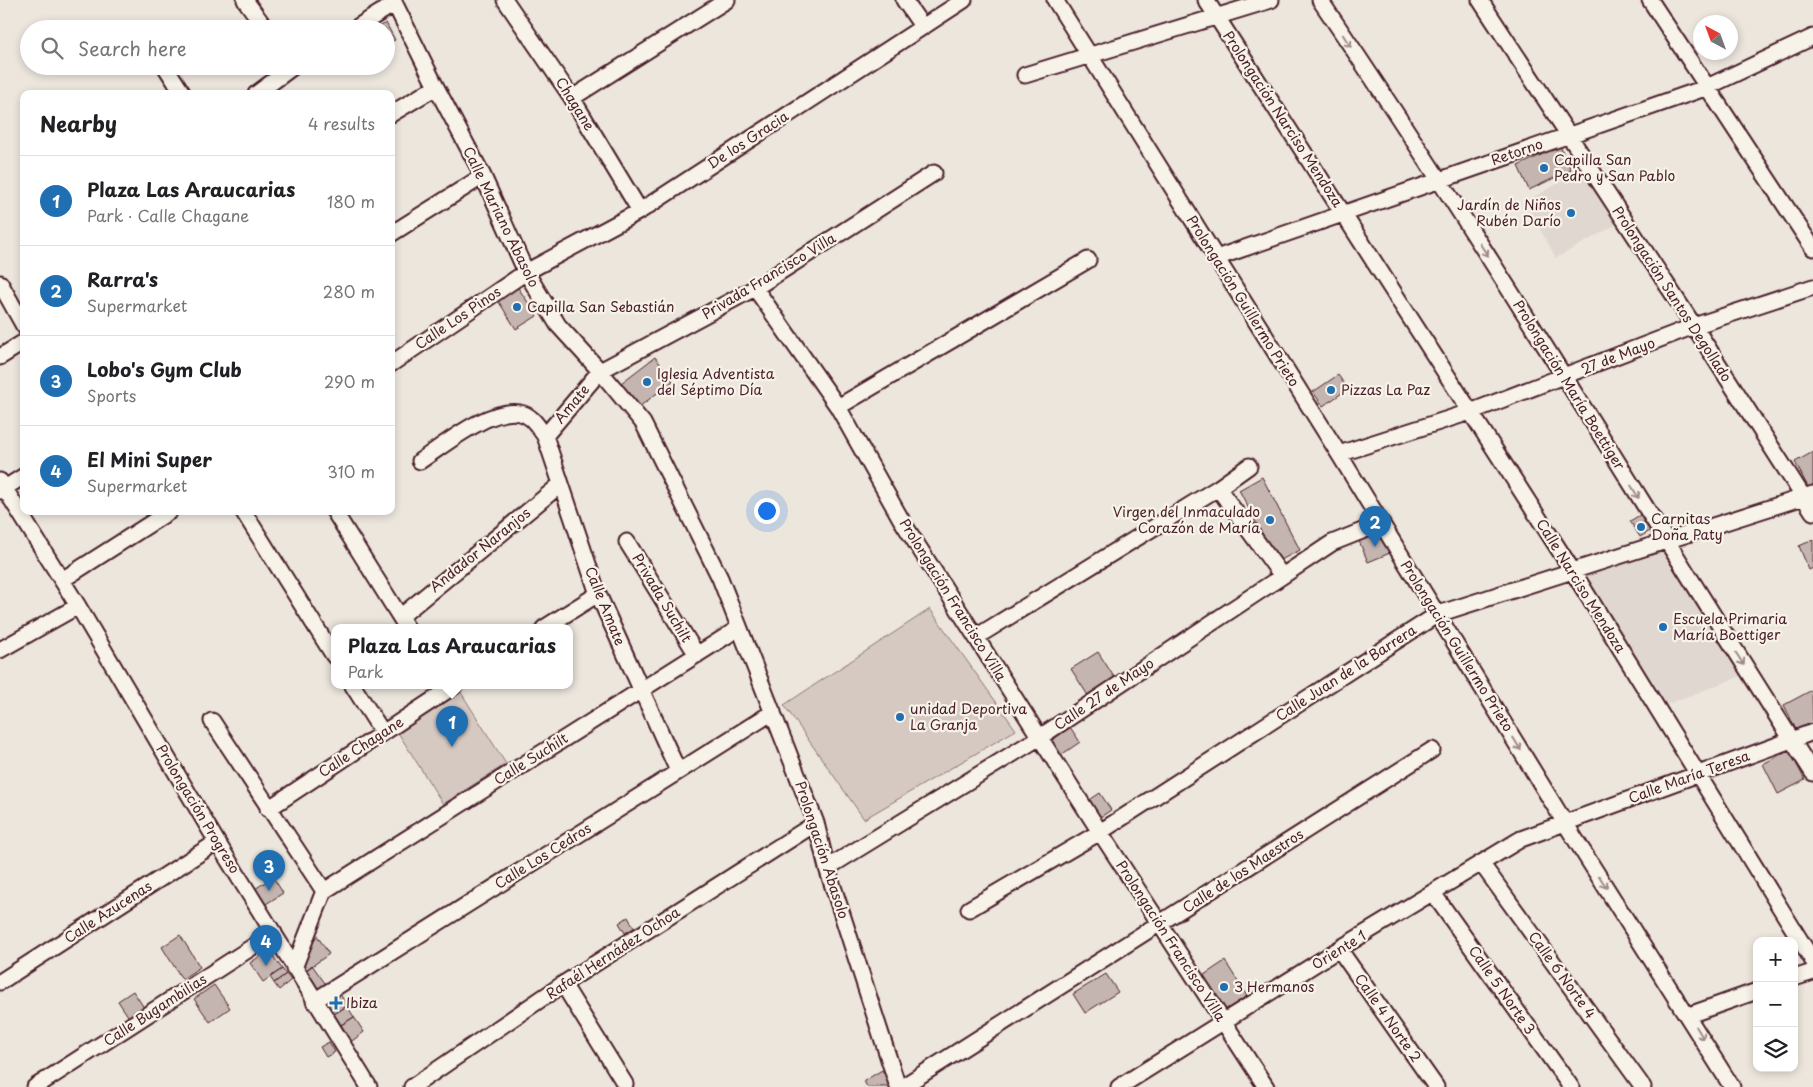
<!DOCTYPE html>
<meta charset="utf-8">
<style>
:root{--surface:#fff;--page:#f2f2f2;--text:#202124;--muted:#757577;--line:#e0e0e0;--accent:#1f6fb2}
body{margin:0;font-family:"Playpen Sans",sans-serif;background:var(--page);color:var(--text)}
.controls{position:absolute;right:15px;bottom:15px;display:grid;overflow:hidden;border-radius:10px;box-shadow:0 2px 8px #0003}
.controls button{width:45px;height:45px;display:grid;place-items:center;padding:0;border:0;border-bottom:1px solid var(--line);background:var(--surface);color:var(--text);font:25px sans-serif}
.compass{position:absolute;left:1693px;top:15px;width:45px;height:45px;border-radius:50%;background:var(--surface);box-shadow:0 2px 8px #0003;rotate:319deg}
.you{position:absolute;left:766px;top:510px;width:18px;height:18px;margin:-12px;border:4px solid #fff;border-radius:50%;background:#1a73e8;box-shadow:0 0 0 8px #1a73e833}
.badge{display:grid;place-items:center;width:32px;height:32px;border-radius:50%;background:var(--accent);color:#fff;font-size:16px;font-weight:700}
.pin{position:absolute;translate:-50% -41px;filter:drop-shadow(0 1px 2px #0008)}
.pin::after{content:'';position:absolute;top:26px;width:18px;height:15px;background:inherit;clip-path:polygon(0 0,100% 0,50% 100%)}
.popup{position:absolute;left:331px;top:624px;width:242px;height:65px;box-sizing:border-box;display:grid;place-content:center;border-radius:10px;background:var(--surface);filter:drop-shadow(0 1px 4px #0005);font-size:16px;white-space:nowrap;color:var(--muted)}
.popup b{font-size:19px;color:var(--text)}
.popup::after{content:'';position:absolute;left:50%;top:100%;margin-left:-10px;border:10px solid transparent;border-top-color:var(--surface)}
.list{margin:0;padding:0;list-style:none}
h2{display:flex;justify-content:space-between;align-items:center;height:65px;margin:0;padding:0 20px;font-size:21px}
h2 small{font-size:16px;font-weight:400;color:var(--muted)}
.list li{display:grid;grid-template-columns:32px 1fr auto;gap:15px;align-items:center;box-sizing:border-box;height:90px;padding:0 20px;border-top:1px solid var(--line)}
.list b{display:block;font-size:19px;white-space:nowrap}
.list p{margin:0;font-size:16px;white-space:nowrap;color:var(--muted)}
.list em{font-size:16px;font-style:normal;color:var(--muted)}
.icon{flex:none;width:28px;height:28px;fill:none;stroke:currentColor;stroke-width:2;stroke-linecap:round;stroke-linejoin:round}
.map{position:relative;flex:none;width:1813px;height:1087px;overflow:hidden}
.search{position:absolute;background:var(--surface);box-shadow:0 2px 8px #0003;left:20px;top:20px;width:375px;height:55px;display:flex;align-items:center;gap:12px;box-sizing:border-box;padding:0 18px;border-radius:28px;color:var(--muted);font-size:19px}
.panel{position:absolute;background:var(--surface);box-shadow:0 2px 8px #0003;left:20px;top:90px;width:375px;height:425px;border-radius:10px}
.map>svg:first-child{display:block}
.built{fill:#e0d7d0}
.green{fill:#d5c9c2;stroke:#907476}
.building{fill:#c4b5b0;stroke:#4a1f2b}
.lines{fill:none;stroke-linecap:round;stroke-linejoin:round}
.minor-casing{stroke:#4a1f2b;stroke-width:19}
.minor{stroke:#f7f3e8;stroke-width:15}
.oneway{stroke:#a0898a}
.poi-dot{fill:#1f6fb2;stroke:#f7f3e8;stroke-width:2}
.labels{text-anchor:middle;stroke-width:4.5;stroke-linejoin:round;paint-order:stroke}
.street-label{font-size:14px;fill:#4a1f2b;stroke:#f7f3e8}
.poi-label{font-size:14px;fill:#4a1f2b;stroke:#f7f3e8;text-anchor:start}
</style>
<div class="map">
<svg width="1813" height="1087" viewBox="0 0 1813 1087">
<rect width="100%" height="100%" fill="#ece6dd"/>
<filter id="ink" filterUnits="userSpaceOnUse"><feTurbulence type="fractalNoise" baseFrequency=".02" numOctaves="2"/><feDisplacementMap in="SourceGraphic" scale="10" xChannelSelector="R" yChannelSelector="G"/><feConvolveMatrix kernelMatrix="1 2 1 2 8 2 1 2 1" color-interpolation-filters="sRGB"/></filter>
<g filter="url(#ink)">
<!-- built -->
<path class="built" d="M1586 168 1617 224 1556 258 1525 202Z
M1665 550 1741 676 1665 705 1585 577Z"/>
<!-- green -->
<path class="green" d="M930 609 1016 730 864 819 784 705Z
M460 691 506 764 443 804 397 731Z"/>
<!-- building -->
<path class="building" d="M386 23 395 40 386 44V29H374Z
M1560 146 1571 170 1529 190 1518 166Z
M517 286 537 316 516 329 497 299Z
M655 357 673 381 639 407 621 383Z
M1338 375 1348 389 1323 406 1313 392Z
M1813 452V485L1808 487 1795 462Z
M1262 477 1300 550 1277 562 1239 490Z
M1640 515 1650 531 1640 537 1630 521Z
M1381 532 1390 553 1368 562 1359 541Z
M1813 540V568L1809 570 1799 546Z
M1098 652 1116 680 1089 697 1071 669Z
M1812 690 1813 727 1798 734 1784 705Z
M1070 727 1080 742 1061 755 1051 741Z
M1789 750 1805 780 1778 794 1763 764Z
M1100 793 1111 810 1099 818 1088 801Z
M273 877 283 893 266 904 255 889Z
M628 917 634 928 625 933 619 923Z
M316 934 329 954 301 974 299 964Z
M180 935 200 967 182 979 162 947Z
M269 950 282 969 263 982 250 963Z
M1225 961 1247 996 1223 1012 1201 977Z
M312 965 327 986 315 994 301 974Z
M282 969 286 974 274 983 270 977Z
M286 974 291 980 279 990 274 983Z
M1106 974 1118 992 1085 1013 1073 994Z
M214 985 230 1008 210 1022 194 999Z
M133 991 145 1009 130 1019 118 1001Z
M339 992 347 1006 334 1014 325 1000Z
M347 1006 354 1017 341 1025 334 1014Z
M354 1017 364 1032 352 1041 341 1025Z
M329 1042 335 1052 326 1057 320 1047Z
M882 1070 891 1084 887 1087H867L864 1081Z"/>
<g class="lines">
<!-- minor casing -->
<g class="minor-casing">
<path id="minor" d="M245 0 266 29
M393 0 436 87 483 176 526 272 558 325 600 371 643 423 720 578 816 823 827 868 898 1087
M505 0 572 98 640 211
M904 0 922 26
M1055 0 1339 454 1565 823 1732 1087
M1206 0 1572 570 1813 961
M1320 0C1492 253 1648 515 1813 773
M1480 0 1694 326 1813 512
M1650 0 1813 248
M354 29 394 4
M165 66 183 94
M1025 75 1271 0
M256 94 294 66
M572 98 727 0
M391 114 436 87
M391 234 483 176
M1216 258 1705 88 1813 37
M0 283 24 326
M755 288 838 407 902 521 1100 832 1266 1087
M0 357 24 342
M391 364 526 272 640 211 964 0
M838 407 1088 260
M545 436 600 371 755 288 934 173
M1339 454 1470 412 1694 326 1813 287
M420 461C444 445 490 407 520 413 532 415 538 427 545 436L598 594 678 771
M0 481 78 606 217 842 369 1087
M1218 488 1282 576
M0 491 24 476
M243 511 334 656
M334 511 407 628
M627 542 697 655
M62 580 170 511
M400 617 561 484
M544 628 598 594
M976 637 1218 488 1249 466
M0 650 78 606
M353 686 383 733
M212 721 324 891
M268 809 454 686
M1481 863 1643 1087
M827 868 1040 737 1332 543 1382 523
M324 891 739 628
M1433 893 1571 1087
M969 909 1100 832 1438 614 1813 494
M1339 949 1436 1087
M294 968 324 891
M1794 978 1813 972
M0 982 217 842
M563 984 625 1084
M314 1001 773 712
M1689 1015 1757 991
M35 1087 274 933
M412 1087 563 984 816 823
M902 1087 1432 750
M1119 1087 1339 949 1521 839 1813 732"/>
</g>
<!-- minor -->
<use href="#minor" class="minor"/>
</g>
<!-- one-way arrows -->
<defs><path id="oneway-shaft" d="M-6 0H5M1.5-3L5.5 0L1.5 3" fill="none" stroke-width="1.6" stroke-linecap="round" stroke-linejoin="round" transform="scale(1.25)"/></defs>
<g class="oneway">
<use href="#oneway-shaft" transform="translate(1347 41) rotate(57)"/>
<use href="#oneway-shaft" transform="translate(1484 250) rotate(57)"/>
<use href="#oneway-shaft" transform="translate(1635 492) rotate(59)"/>
<use href="#oneway-shaft" transform="translate(1740 659) rotate(57)"/>
<use href="#oneway-shaft" transform="translate(1517 744) rotate(59)"/>
<use href="#oneway-shaft" transform="translate(1603 882) rotate(57)"/>
<use href="#oneway-shaft" transform="translate(1700 1033) rotate(59)"/>
</g>
</g>
<!-- markers -->
<g class="poi-dot">
<circle cx="1544" cy="168" r="5"/>
<circle cx="1571" cy="213" r="5"/>
<circle cx="517" cy="307" r="5"/>
<circle cx="647" cy="382" r="5"/>
<circle cx="1331" cy="390" r="5"/>
<circle cx="1270" cy="520" r="5"/>
<circle cx="1641" cy="527" r="5"/>
<circle cx="1663" cy="627" r="5"/>
<circle cx="900" cy="717" r="5"/>
<circle cx="1224" cy="987" r="5"/>
<path d="M333.5 995.5h5v5h5v5h-5v5h-5v-5h-5v-5h5z"/>
</g>
<g class="labels">
<!-- street labels -->
<g class="street-label">
<text transform="translate(575 104) rotate(58)" y="5">Chagane</text>
<text transform="translate(1283 119) rotate(57)" y="5">Prolongación Narciso Mendoza</text>
<text transform="translate(748 140) rotate(-33)" y="5">De los Gracia</text>
<text transform="translate(1517 152) rotate(-19)" y="5">Retorno</text>
<text transform="translate(501 217) rotate(64)" y="5">Calle Mariano Abasolo</text>
<text transform="translate(769 276) rotate(-31)" y="5">Privada Francisco Villa</text>
<text transform="translate(1672 294) rotate(57)" y="5">Prolongación Santos Degollado</text>
<text transform="translate(1243 301) rotate(58)" y="5">Prolongación Guillermo Prieto</text>
<text transform="translate(458 318) rotate(-34)" y="5">Calle Los Pinos</text>
<text transform="translate(1618 356) rotate(-21)" y="5">27 de Mayo</text>
<text transform="translate(1569 385) rotate(58)" y="5">Prolongación María Boettiger</text>
<text transform="translate(572 404) rotate(-50)" y="5">Amate</text>
<text transform="translate(480 550) rotate(-39)" y="5">Andador Naranjos</text>
<text transform="translate(1581 586) rotate(58)" y="5">Calle Narciso Mendoza</text>
<text transform="translate(662 598) rotate(59)" y="5">Privada Suchilt</text>
<text transform="translate(953 600) rotate(58)" y="5">Prolongación Francisco Villa</text>
<text transform="translate(605 606) rotate(68)" y="5">Calle Amate</text>
<text transform="translate(1457 646) rotate(58)" y="5">Prolongación Guillermo Prieto</text>
<text transform="translate(1346 673) rotate(-33)" y="5">Calle Juan de la Barrera</text>
<text transform="translate(1104 694) rotate(-34)" y="5">Calle 27 de Mayo</text>
<text transform="translate(361 747) rotate(-33)" y="5">Calle Chagane</text>
<text transform="translate(531 759) rotate(-32)" y="5">Calle Suchilt</text>
<text transform="translate(1689 777) rotate(-20)" y="5">Calle María Teresa</text>
<text transform="translate(198 809) rotate(59)" y="5">Prolongación Progreso</text>
<text transform="translate(822 850) rotate(72)" y="5">Prolongación Abasolo</text>
<text transform="translate(543 856) rotate(-32)" y="5">Calle Los Cedros</text>
<text transform="translate(1243 871) rotate(-33)" y="5">Calle de los Maestros</text>
<text transform="translate(108 912) rotate(-33)" y="5">Calle Azucenas</text>
<text transform="translate(1171 941) rotate(57)" y="5">Prolongación Francisco Villa</text>
<text transform="translate(1339 950) rotate(-32)" y="5">Oriente 1</text>
<text transform="translate(613 953) rotate(-33)" y="5">Rafaél Hernádez Ochoa</text>
<text transform="translate(1562 975) rotate(54)" y="5">Calle 6 Norte 4</text>
<text transform="translate(1502 990) rotate(55)" y="5">Calle 5 Norte 3</text>
<text transform="translate(155 1010) rotate(-33)" y="5">Calle Bugambilias</text>
<text transform="translate(1388 1018) rotate(55)" y="5">Calle 4 Norte 2</text>
</g>
<!-- poi labels -->
<g class="poi-label">
<text x="1554" y="165">Capilla San<tspan x="1554" dy="16">Pedro y San Pablo</tspan></text>
<text x="1561" y="210" text-anchor="end">Jardín de Niños<tspan x="1561" dy="16">Rubén Darío</tspan></text>
<text x="527" y="312">Capilla San Sebastián</text>
<text x="657" y="379">Iglesia Adventista<tspan x="657" dy="16">del Séptimo Día</tspan></text>
<text x="1341" y="395">Pizzas La Paz</text>
<text x="1260" y="517" text-anchor="end">Virgen del Inmaculado<tspan x="1260" dy="16">Corazón de María</tspan></text>
<text x="1651" y="524">Carnitas<tspan x="1651" dy="16">Doña Paty</tspan></text>
<text x="1673" y="624">Escuela Primaria<tspan x="1673" dy="16">María Boettiger</tspan></text>
<text x="910" y="714">unidad Deportiva<tspan x="910" dy="16">La Granja</tspan></text>
<text x="1234" y="992">3 Hermanos</text>
<text x="346" y="1008">Ibiza</text>
</g>
</g>
</svg>
<div class="controls">
<button>+</button>
<button>−</button>
<button><svg class="icon" aria-label="layers" viewBox="0 0 24 24"><path d="M12 4l9 5-9 5-9-5zM3 14l9 5 9-5"/></svg></button>
</div>
<svg class="compass" viewBox="-18 -18 36 36"><path d="M0-13l5 13h-10z" fill="#e53935"/><path d="M0 13l5-13h-10z" fill="#757577"/></svg>
<div class="you"></div>
<div class="pin badge" style="left:452px;top:747px">1</div>
<div class="popup"><b>Plaza Las Araucarias</b>Park</div>
<div class="pin badge" style="left:1375px;top:547px">2</div>
<div class="pin badge" style="left:269px;top:891px">3</div>
<div class="pin badge" style="left:266px;top:966px">4</div>
<div class="search"><svg class="icon" aria-label="search" viewBox="0 0 24 24"><circle cx="10" cy="10" r="6"/><path d="M15 15l6 6"/></svg>Search here</div>
<section class="panel">
<h2>Nearby<small>4 results</small></h2>
<ul class="list">
<li><span class="badge">1</span><div><b>Plaza Las Araucarias</b><p>Park · Calle Chagane</p></div><em>180 m</em></li>
<li><span class="badge">2</span><div><b>Rarra's</b><p>Supermarket</p></div><em>280 m</em></li>
<li><span class="badge">3</span><div><b>Lobo's Gym Club</b><p>Sports</p></div><em>290 m</em></li>
<li><span class="badge">4</span><div><b>El Mini Super</b><p>Supermarket</p></div><em>310 m</em></li>
</ul>
</section>
</div>
